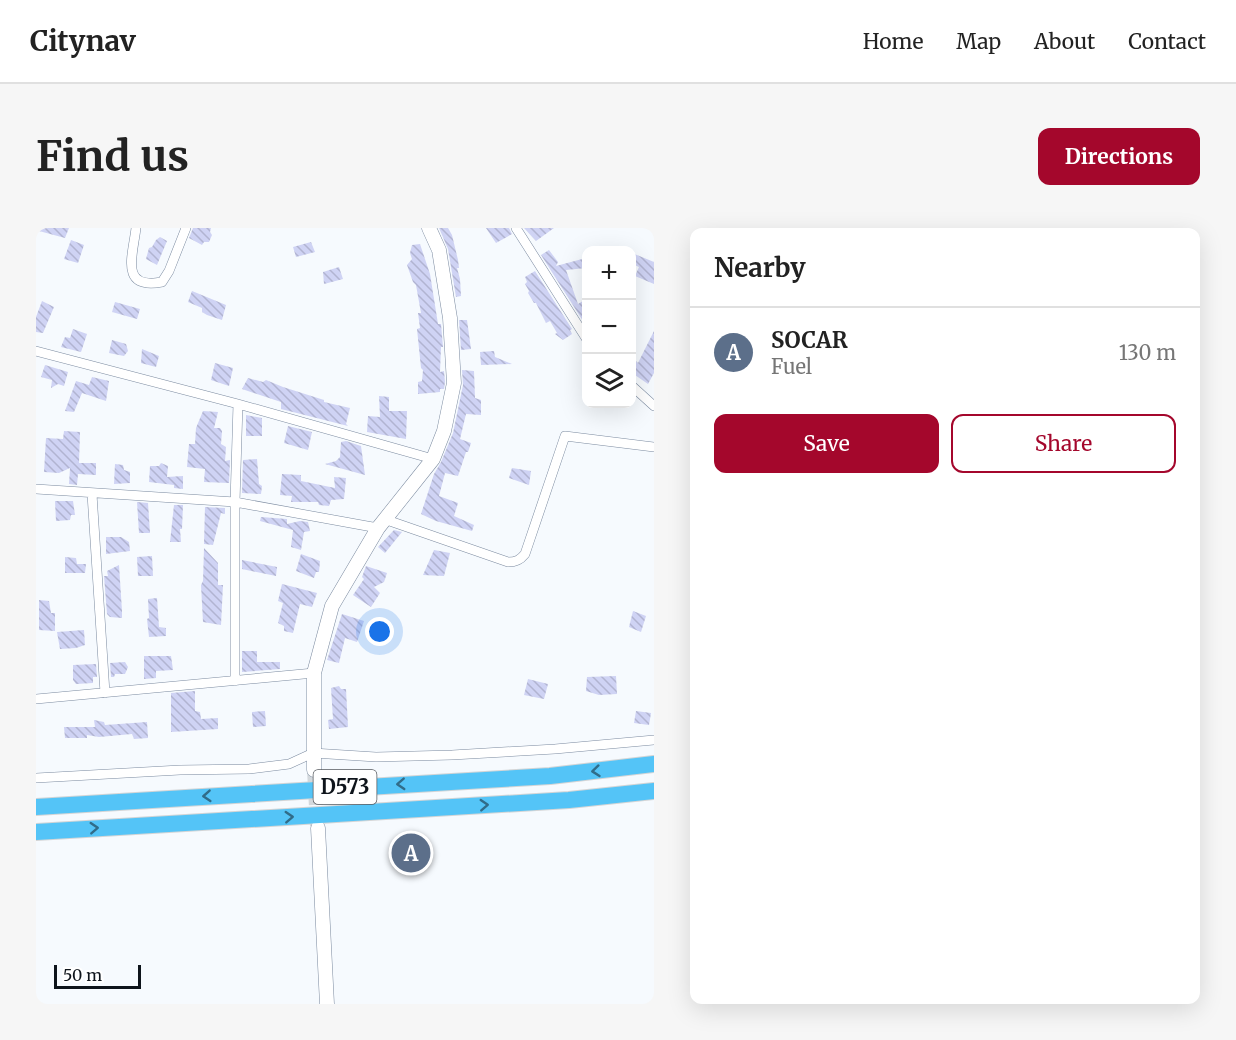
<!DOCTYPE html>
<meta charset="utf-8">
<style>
:root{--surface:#fff;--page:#f6f6f6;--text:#222;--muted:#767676;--line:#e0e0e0;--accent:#a4072c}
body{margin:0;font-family:Merriweather,serif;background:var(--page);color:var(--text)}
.controls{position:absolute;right:18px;top:18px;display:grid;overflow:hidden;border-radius:12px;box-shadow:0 6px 24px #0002}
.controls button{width:54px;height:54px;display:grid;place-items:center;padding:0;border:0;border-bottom:2px solid var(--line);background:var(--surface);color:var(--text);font:30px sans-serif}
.scale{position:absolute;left:18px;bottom:15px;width:87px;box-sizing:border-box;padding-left:6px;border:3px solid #0e141b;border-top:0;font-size:16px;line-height:21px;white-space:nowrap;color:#0e141b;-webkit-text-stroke:4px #fff;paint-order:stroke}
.you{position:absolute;left:344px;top:404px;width:21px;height:21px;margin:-15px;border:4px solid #fff;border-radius:50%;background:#1a73e8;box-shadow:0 0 0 9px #1a73e833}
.badge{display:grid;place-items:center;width:39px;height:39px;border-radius:50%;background:var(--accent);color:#fff;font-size:20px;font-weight:700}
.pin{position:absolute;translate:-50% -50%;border:3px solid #fff;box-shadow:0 2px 6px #0006}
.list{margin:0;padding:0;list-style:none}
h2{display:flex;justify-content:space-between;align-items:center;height:78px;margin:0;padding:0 24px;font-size:26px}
h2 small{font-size:20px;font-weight:400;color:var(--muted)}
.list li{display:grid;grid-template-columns:39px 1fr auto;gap:18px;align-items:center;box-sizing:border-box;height:90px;padding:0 24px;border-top:2px solid var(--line)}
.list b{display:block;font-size:22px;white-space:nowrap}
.list p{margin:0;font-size:20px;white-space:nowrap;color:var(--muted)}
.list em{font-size:20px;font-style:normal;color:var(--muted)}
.actions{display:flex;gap:12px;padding:18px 24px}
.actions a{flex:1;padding:14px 0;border:2px solid var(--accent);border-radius:12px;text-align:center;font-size:21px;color:var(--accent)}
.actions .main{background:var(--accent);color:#fff}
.icon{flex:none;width:33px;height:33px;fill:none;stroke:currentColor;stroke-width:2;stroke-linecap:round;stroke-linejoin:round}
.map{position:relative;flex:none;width:618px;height:776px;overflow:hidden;border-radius:12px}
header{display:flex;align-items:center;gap:36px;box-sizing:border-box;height:84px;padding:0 30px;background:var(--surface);border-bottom:2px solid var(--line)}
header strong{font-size:28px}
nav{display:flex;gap:33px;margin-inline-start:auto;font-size:21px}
.intro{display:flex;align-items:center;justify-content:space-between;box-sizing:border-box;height:144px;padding:0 36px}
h1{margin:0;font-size:42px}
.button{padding:15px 27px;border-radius:12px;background:var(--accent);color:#fff;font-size:21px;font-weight:700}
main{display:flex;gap:36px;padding:0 36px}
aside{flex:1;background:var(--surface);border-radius:12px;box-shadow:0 6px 24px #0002}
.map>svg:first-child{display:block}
.building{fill:url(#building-back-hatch)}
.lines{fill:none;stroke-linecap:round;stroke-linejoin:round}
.secondary-tunnel{stroke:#d3d8dc;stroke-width:14;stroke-dasharray:14 7;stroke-linecap:butt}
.street-casing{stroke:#7c8ba0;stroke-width:10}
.secondary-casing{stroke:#7c8ba0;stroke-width:15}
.highway-casing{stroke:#d4d5d6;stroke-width:18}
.street{stroke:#fff;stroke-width:9}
.secondary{stroke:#fff;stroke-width:14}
.highway{stroke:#54c4f7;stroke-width:16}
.oneway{stroke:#316c89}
.labels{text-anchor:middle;stroke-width:4.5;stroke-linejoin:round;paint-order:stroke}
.shield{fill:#fff;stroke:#565a5f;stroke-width:1.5}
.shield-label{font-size:20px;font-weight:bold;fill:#0e141b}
</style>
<header>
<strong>Citynav</strong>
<nav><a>Home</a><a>Map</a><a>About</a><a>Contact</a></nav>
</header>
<div class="intro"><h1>Find us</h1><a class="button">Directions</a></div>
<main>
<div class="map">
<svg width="618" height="776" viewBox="0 0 618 776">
<defs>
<pattern id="building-back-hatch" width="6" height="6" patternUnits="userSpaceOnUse" patternTransform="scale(1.5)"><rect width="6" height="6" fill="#cfd3f4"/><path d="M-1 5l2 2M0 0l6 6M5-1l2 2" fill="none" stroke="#b1b4d1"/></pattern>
</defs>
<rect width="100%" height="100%" fill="#f6fafe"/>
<!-- building -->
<path class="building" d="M4 0H33L29 10 3 3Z
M157 0H175L174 4 176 7 173 14H168L166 17 153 10Z
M403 0H412L416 7 422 32 423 40H421L424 51 425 68 420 69 412 21Z
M450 0H473L476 6 460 15Z
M488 0H518L500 13Z
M124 9 131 13 121 37 110 31 113 20 116 19 120 12Z
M35 12 48 17 42 35 28 31Z
M275 14 279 24 260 29 257 19Z
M384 16 394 46 402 96H405L407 119H405L404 144 408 143 409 154 408 161H404V164L382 166V154L386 153 387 142 385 140 381 101 384 100 382 85H385L380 57 377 54 371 37 376 31 374 25 376 17Z
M513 22 522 34 520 38 550 30V40L530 42 542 76 550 71V91L547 93 505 27Z
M596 25 618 34V56L599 48 603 39 596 36Z
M303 39 307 51 288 56 287 44Z
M499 43 536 101 534 102 536 106 527 112 519 106 521 105 514 93 510 95 500 75H498L492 65 493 63 489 56 491 54 489 49Z
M156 63 190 77 186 92 171 87 166 84V80L152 74Z
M6 73 18 79 7 105 0 104V89Z
M79 74 104 81 101 91 76 84Z
M423 92H431L435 121 425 122Z
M37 101 51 106 45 124 25 119 29 109 34 110Z
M618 103V145L612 156 596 145V129L602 135Z
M76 112 90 116 92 123 88 128 73 125Z
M106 121 123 128 120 139 105 135Z
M458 123 459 129 476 136 445 137 444 124Z
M179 135 197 140 193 158 175 152Z
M9 137 32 144 28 158 22 156 15 160 16 152 5 149Z
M426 142 438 143 439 170 445 172V187L430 186 424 211 435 215 432 224H430L422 248 409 245 403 268 422 275 418 288 438 297 436 303 400 293 385 286 398 246 405 234 417 205 427 157Z
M56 149 73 153 70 173 46 165 38 184 29 183 40 153 53 157Z
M212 150 227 154 230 152 247 159 288 172V174L314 180 310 196 312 198 245 181V174L206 161Z
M343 168 353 169V183H371L370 211 331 204 332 188 344 189Z
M167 183 182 184 178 200H184L186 203 185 216 190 219 189 233 194 232 193 255 168 254 169 241 151 239 153 216H159L160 200Z
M210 187 226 190V208H210Z
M252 198 276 204 272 222 248 215Z
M28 203 44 204 43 235H60V247L42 246 41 257 33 256 34 240 23 245 8 244 10 210 27 211Z
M310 213 325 218 329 247 289 236 300 233 304 229 305 214Z
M221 231 223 256 226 258 225 266 206 265 207 232Z
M125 235 132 238 131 249 147 248V261L138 260V257L113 254 114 238H123Z
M79 236 87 237 88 242 94 244V255L78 256Z
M476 240 495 243 493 257 473 250Z
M246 246 265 247V253L299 260 298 249 310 250 308 271 295 272 293 278 283 277 282 274H255L256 268 244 267Z
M19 273H37L39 287H35L34 292 20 293Z
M101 274 112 275 114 305H103Z
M138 277H147L146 301H144L145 314H134Z
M169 279 189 280V286L185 285 177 317 168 316Z
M225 289 251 291V296L264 293 272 294 274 303 268 304 265 322 255 319 257 302 224 293Z
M358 302 366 304 349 325 342 319Z
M70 309H85L93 314 94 323 70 326Z
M168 320 182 335V357H187L185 397 167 394 165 357 167 353Z
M398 322 414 325 408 348 387 347Z
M265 326 284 333 283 344H280L278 350 260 343Z
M116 328 117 348H102L101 329Z
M29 329 40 330 41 336H50L49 345H29Z
M206 332 241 339 240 348 206 341Z
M83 337 86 383V390L74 389 71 386 68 348H72L71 343Z
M330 338 351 345 348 354 338 359 344 365 335 379 317 367 328 351 326 349Z
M246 356 281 365 276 379 264 376 257 405 248 403V398L242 395 247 375 242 373Z
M121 370 123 399 130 400V408L113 409 111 391 113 390 112 371Z
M3 372 13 373 15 385H19V403L3 402Z
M597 383 610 388 605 404 593 399Z
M306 386 328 393 321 414 309 410 303 435 291 432Z
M48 402 49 417 40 420 24 421 21 404Z
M206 423H221V434H244V441L206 444Z
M108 428H135L137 442 120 443V450L108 451Z
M89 434 92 439 89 446H79L78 449H75L74 435Z
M60 436 61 449H57V455L40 456 37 452V437Z
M580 448 581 466 563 467 550 463 551 449Z
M492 451 512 456 508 471 488 467Z
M303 458 305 461H310L312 499 293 501 292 492 297 491 295 460Z
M159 463V483L164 484 165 491 182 490V501L135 504V465Z
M229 483 230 498 217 499 216 484Z
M600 483 615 485 613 497 598 495Z
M58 492 68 494 69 497 111 494 112 510 98 511 96 506 63 509 51 507V510H29L28 499H59Z"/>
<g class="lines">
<!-- secondary-tunnel -->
<path class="secondary-tunnel" d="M278 542 281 598"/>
<!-- street casing -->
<g class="street-casing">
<path id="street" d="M100 0C97 27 83 62 126 54L133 43 150 0
M480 0 550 110
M0 123 202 176 397 231
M596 158 618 178
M0 261 199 274 342 300
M56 266 69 465
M348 291 472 334C480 334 484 332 489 326L529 208 618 219
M199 453V274L202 176
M0 471 278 445
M0 550 144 542 213 541 253 536 277 525 340 529 416 527 519 521 618 512"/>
</g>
<!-- secondary casing -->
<g class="secondary-casing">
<path id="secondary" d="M278 542V445L296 378 342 300 397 231 408 203 418 155 414 90 403 22 393 0
M282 600 291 776"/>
</g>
<!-- highway casing -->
<g class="highway-casing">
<path id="highway" d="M0 579 514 548 618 536
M0 604 533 572 618 563"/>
</g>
<!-- street -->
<use href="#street" class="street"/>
<!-- secondary -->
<use href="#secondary" class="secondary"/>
<!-- highway -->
<use href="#highway" class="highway"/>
</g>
<!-- one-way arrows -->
<defs><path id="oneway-chevron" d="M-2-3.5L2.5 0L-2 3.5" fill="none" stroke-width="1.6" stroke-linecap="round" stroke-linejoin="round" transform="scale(1.5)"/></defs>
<g class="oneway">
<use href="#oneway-chevron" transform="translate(560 543) rotate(174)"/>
<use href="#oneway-chevron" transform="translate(365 556) rotate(177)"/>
<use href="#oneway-chevron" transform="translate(171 568) rotate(176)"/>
<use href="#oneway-chevron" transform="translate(448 577) rotate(-3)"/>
<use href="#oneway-chevron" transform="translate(253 589) rotate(-3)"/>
<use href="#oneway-chevron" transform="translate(58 600) rotate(-3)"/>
</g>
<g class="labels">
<!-- shield labels -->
<rect class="shield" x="277.5" y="542" width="63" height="34" rx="4.5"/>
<g class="shield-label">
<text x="309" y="566">D573</text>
</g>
</g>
</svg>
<div class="controls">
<button>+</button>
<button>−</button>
<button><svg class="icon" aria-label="layers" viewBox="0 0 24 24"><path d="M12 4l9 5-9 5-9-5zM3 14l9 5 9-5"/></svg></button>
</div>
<div class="scale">50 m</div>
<div class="you"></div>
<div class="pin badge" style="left:375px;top:625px;background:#5c6f8a">A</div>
</div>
<aside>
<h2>Nearby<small></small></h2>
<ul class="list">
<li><span class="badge" style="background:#5c6f8a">A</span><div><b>SOCAR</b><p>Fuel</p></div><em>130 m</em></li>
</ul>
<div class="actions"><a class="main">Save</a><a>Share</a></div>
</aside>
</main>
